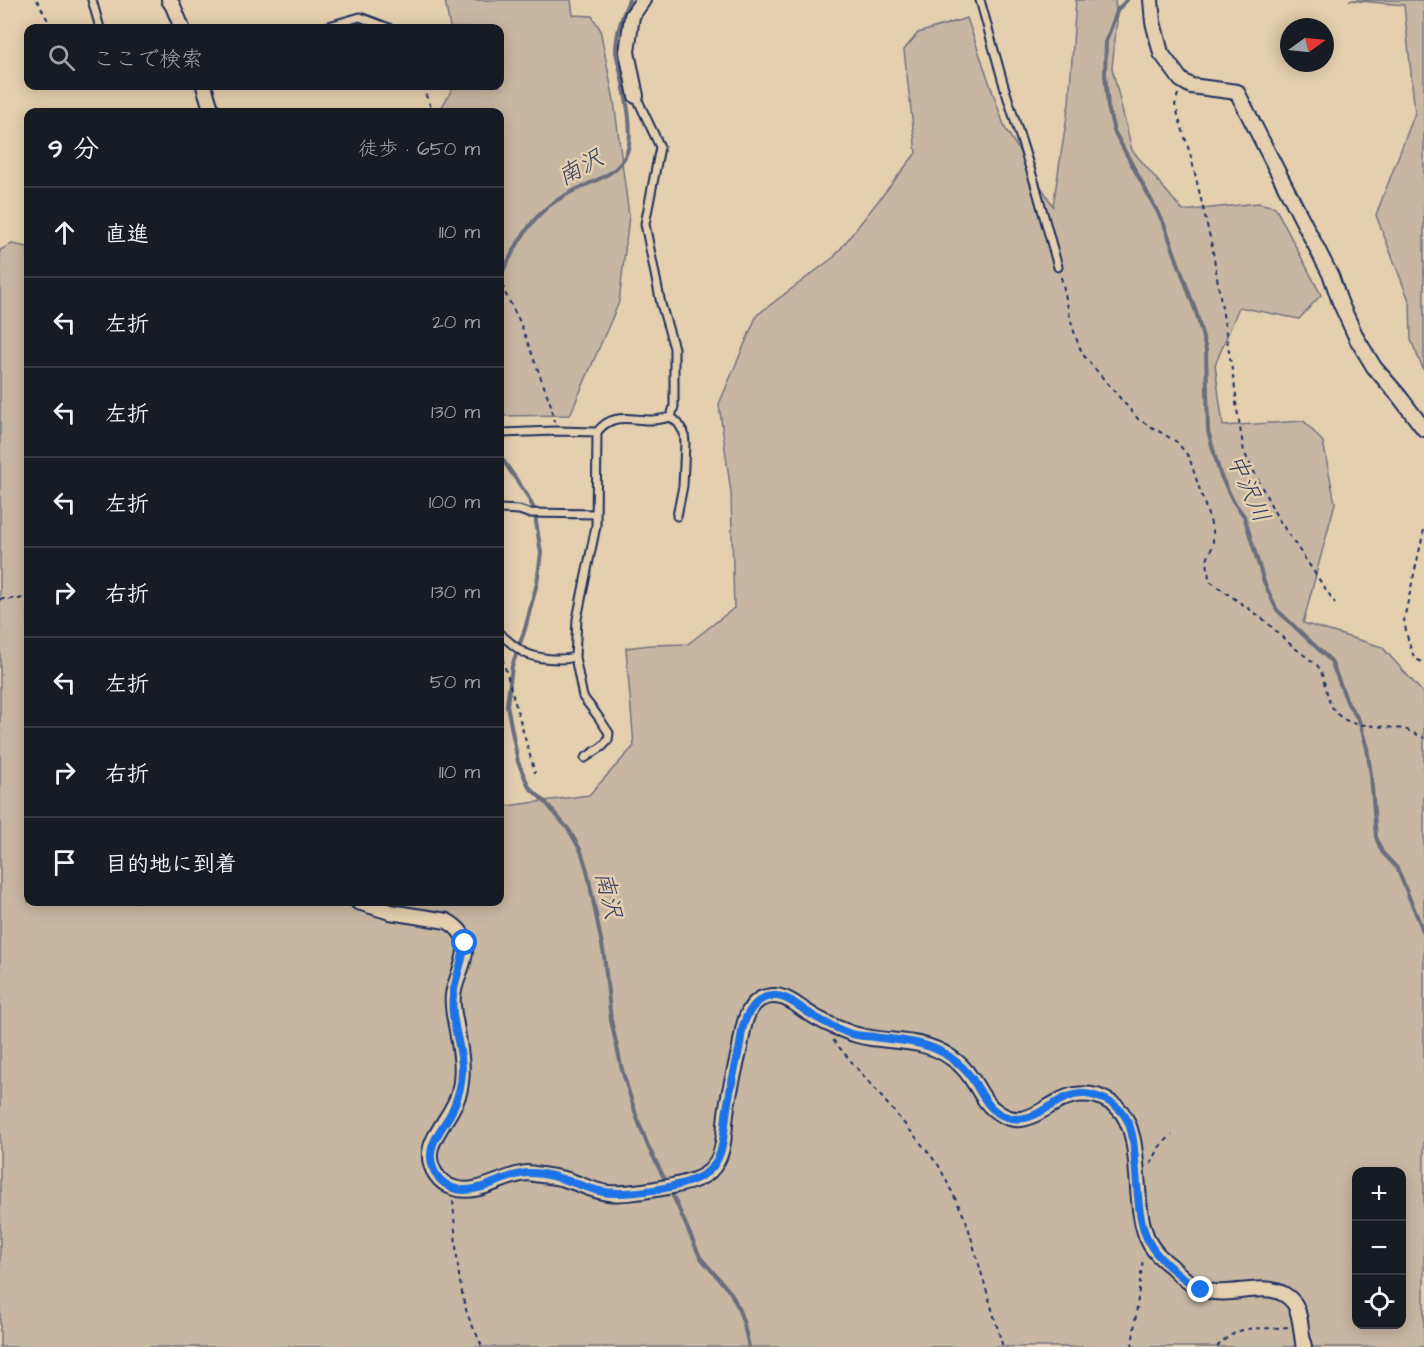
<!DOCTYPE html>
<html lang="ja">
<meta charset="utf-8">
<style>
:root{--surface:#171b24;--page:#242831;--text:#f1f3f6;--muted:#9ea1a6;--line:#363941}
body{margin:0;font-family:"Architects Daughter","Klee One",sans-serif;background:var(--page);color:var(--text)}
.controls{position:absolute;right:18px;bottom:18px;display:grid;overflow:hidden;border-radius:12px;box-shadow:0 3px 15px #0003}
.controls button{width:54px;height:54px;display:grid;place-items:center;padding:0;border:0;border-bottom:2px solid var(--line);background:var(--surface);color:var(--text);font:30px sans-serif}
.compass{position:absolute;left:1280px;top:18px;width:54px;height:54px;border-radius:50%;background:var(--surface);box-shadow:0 3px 15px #0003;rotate:75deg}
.stop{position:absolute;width:18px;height:18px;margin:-14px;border:4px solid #1a73e8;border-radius:50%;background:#fff}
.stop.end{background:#1a73e8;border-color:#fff;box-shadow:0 2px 6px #0008}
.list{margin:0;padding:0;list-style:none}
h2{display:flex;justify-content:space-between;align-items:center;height:78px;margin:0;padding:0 24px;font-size:26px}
h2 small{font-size:20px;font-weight:400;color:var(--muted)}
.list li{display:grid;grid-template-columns:39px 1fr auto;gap:18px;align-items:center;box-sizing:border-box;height:90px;padding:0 24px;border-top:2px solid var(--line)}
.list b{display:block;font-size:22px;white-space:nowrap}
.list em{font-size:20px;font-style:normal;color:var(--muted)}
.icon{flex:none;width:33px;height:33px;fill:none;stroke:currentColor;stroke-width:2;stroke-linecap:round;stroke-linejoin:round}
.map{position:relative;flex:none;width:1424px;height:1347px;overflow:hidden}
.search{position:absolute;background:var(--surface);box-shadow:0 3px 15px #0003;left:24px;top:24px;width:480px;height:66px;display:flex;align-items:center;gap:15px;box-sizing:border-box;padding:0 21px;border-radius:12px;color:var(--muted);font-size:22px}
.panel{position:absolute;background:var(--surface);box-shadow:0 3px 15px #0003;left:24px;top:108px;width:480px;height:798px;border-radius:12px}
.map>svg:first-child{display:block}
.green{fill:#c7b7a2;stroke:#717380;stroke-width:1.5;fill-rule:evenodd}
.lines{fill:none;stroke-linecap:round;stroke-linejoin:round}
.stream{stroke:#6b6e7e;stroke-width:4}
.lane-casing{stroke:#1b2f5e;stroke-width:11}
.street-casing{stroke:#1b2f5e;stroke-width:18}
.path{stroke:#1b2f5e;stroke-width:2;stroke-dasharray:4.5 4.5;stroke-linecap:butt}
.lane{stroke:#e4cfae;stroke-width:7}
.street{stroke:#e4cfae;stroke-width:14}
.route{stroke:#1a73e8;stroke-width:8}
.labels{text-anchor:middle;stroke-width:5;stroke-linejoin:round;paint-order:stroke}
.water-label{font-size:24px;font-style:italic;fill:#2f3f66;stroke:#e4cfae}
</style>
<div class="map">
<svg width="1424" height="1347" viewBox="0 0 1424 1347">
<rect width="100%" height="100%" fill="#e4cfae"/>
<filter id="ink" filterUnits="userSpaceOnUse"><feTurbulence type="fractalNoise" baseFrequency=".0167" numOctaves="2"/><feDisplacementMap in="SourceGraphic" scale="12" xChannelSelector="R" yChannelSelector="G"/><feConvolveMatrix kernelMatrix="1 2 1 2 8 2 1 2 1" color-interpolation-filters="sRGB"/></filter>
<g filter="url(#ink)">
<!-- green -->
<path class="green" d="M445 0H571L573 15 592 16 600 29 614 101 629 216 619 302 570 415 500 416V112H439L454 86H500V28H450Z
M1076 0H1115L1117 20 1112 68 1132 150 1183 211 1258 203 1275 207 1321 295 1299 319 1239 307 1215 365 1223 426 1304 421 1323 442 1335 503 1303 623 1382 647 1424 694V1347H0V250L12 244 28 247V902H500V807L589 795 634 746 626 648 650 645 688 644 734 608 731 493 719 404 757 315 834 257 916 153 904 50 918 33 967 18 1005 128 1053 206 1069 103ZM1356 1172H1402V1324H1356Z
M1349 0H1424V371L1411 340 1410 303 1376 215 1415 113 1404 5Z"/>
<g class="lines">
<!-- stream -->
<path class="stream" d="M1127 0 1118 9 1106 41 1105 74 1108 107 1114 131 1164 224 1197 315 1206 350 1208 431 1220 474 1233 501 1244 516 1264 582 1277 610 1331 661 1348 704 1359 720 1367 748 1371 775 1376 837 1382 852 1397 868 1424 933
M500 277C511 255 524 229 542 212 552 202 565 195 577 189 596 180 619 174 627 152 636 128 621 77 616 52 616 33 622 17 629 0
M500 456 527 495 534 509 541 553 537 583 525 629 512 666 507 705 518 762 529 787 546 803 569 830 581 851 587 870 604 955 611 1020 622 1070 637 1118 648 1146 674 1198 700 1257 731 1293 737 1305 743 1321 749 1347"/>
<!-- lane casing -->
<g class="lane-casing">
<path id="lane" d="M92 0 100 28
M980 0 1004 86 1035 184 1058 267
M322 28 360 17 389 28
M636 96 660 147 645 224 661 304 674 348V406L671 417
M500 433 555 431 597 432
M500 509 519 510 528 513 596 514
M500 634C507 640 515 647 523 652 537 659 560 661 575 657
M585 758 603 746 608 740 609 733 597 715 583 697 575 657 577 619 596 526 597 432C612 412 630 420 651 420 658 420 665 418 671 417L678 423 684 433 685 443 683 486 677 516"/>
</g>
<!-- street casing -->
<g class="street-casing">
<path id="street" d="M169 0 173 6 182 28
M1151 0 1153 22 1161 53 1181 80 1191 86 1237 92 1331 276 1340 302 1357 339 1374 367 1399 396 1424 429
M204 86 212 112
M636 96 627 52 632 16 643 0
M358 902 390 912 447 921C456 926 464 933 465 944 467 961 455 979 453 995 452 1005 454 1016 456 1025 460 1048 465 1070 459 1093 454 1113 431 1135 430 1153 429 1169 439 1183 454 1188 478 1196 503 1175 527 1173 529 1173 540 1175 542 1175 549 1176 557 1177 564 1179 579 1183 592 1191 608 1193 627 1195 648 1190 668 1187 681 1184 699 1181 710 1171 727 1154 723 1128 727 1107 730 1087 736 1067 740 1047 743 1032 744 1010 759 1000 765 996 775 995 781 997 791 999 799 1007 807 1012 819 1020 834 1027 848 1032 880 1045 919 1035 950 1057 958 1062 966 1070 971 1078 980 1090 985 1105 999 1113 1023 1129 1040 1110 1061 1100 1072 1094 1084 1093 1097 1096 1105 1099 1111 1102 1117 1107 1147 1135 1129 1207 1150 1244 1155 1253 1163 1260 1171 1266 1181 1276 1193 1288 1208 1291 1236 1298 1273 1276 1294 1303 1301 1313 1301 1335 1304 1347"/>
</g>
<!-- path -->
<path class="path" d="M37 0 52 28
M422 86 433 112
M1178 94 1175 105 1191 157 1212 246 1236 395V403L1244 452 1277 517 1335 603
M500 276 505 293 520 322 551 405 554 422
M1061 277C1068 304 1071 332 1084 356L1138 419 1177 442 1189 457 1213 530V545L1207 560 1209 578 1211 582 1262 618 1291 645 1317 665 1321 671 1330 704 1335 712 1343 719 1355 724 1405 729 1424 738
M1424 530 1404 619C1405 628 1410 651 1415 658 1416 659 1423 663 1424 663
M0 599H19L28 596
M500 650 535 773
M833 1040 919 1141 939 1166 966 1220 1003 1347
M1151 1164 1160 1146 1172 1135
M453 1201C456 1238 456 1277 467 1313 471 1325 478 1335 482 1347
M1132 1347 1143 1258
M1217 1347C1241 1321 1258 1331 1288 1327"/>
<!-- lane -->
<use href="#lane" class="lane"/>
<!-- street -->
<use href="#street" class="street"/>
</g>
</g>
<g class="lines" filter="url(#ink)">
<!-- route -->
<path class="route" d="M465 943C463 961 455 978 453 996 449 1026 468 1055 460 1088 458 1097 455 1105 451 1113 441 1131 425 1146 433 1168 437 1180 450 1190 463 1190 485 1191 505 1174 528 1173 553 1172 575 1185 599 1191 623 1197 682 1188 703 1175 726 1162 723 1131 727 1109 730 1089 735 1069 739 1050 741 1041 741 1032 744 1023 749 1009 760 994 777 996 790 997 801 1009 812 1015 823 1022 836 1028 848 1033 856 1036 866 1036 874 1037 900 1041 929 1041 951 1058 958 1063 965 1069 970 1076 981 1090 986 1109 1004 1116 1037 1129 1054 1092 1085 1094 1086 1094 1097 1096 1098 1097 1109 1100 1118 1106 1125 1116 1133 1129 1134 1146 1135 1161 1138 1187 1137 1224 1151 1246 1160 1261 1186 1281 1201 1290"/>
</g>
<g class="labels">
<!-- water labels -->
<g class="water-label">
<text transform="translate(580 167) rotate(-29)" y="8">南沢</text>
<text transform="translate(1249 488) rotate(66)" y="8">中沢川</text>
<text transform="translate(609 895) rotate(77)" y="8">南沢</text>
</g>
</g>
</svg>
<div class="controls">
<button>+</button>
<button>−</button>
<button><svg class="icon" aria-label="locate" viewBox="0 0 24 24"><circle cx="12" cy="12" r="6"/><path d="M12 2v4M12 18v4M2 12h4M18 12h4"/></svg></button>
</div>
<svg class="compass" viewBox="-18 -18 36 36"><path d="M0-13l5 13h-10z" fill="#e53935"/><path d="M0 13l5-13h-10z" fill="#9ea1a6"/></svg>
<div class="stop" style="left:465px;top:943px"></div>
<div class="stop end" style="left:1201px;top:1290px"></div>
<div class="search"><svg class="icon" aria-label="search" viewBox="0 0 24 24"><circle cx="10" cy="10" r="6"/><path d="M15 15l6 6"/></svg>ここで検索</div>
<section class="panel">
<h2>9 分<small>徒歩 · 650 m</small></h2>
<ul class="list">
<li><svg class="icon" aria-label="ahead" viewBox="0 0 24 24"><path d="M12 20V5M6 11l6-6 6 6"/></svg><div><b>直進</b></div><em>110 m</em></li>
<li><svg class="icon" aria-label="left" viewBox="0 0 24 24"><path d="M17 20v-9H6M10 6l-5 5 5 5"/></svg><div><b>左折</b></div><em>20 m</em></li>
<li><svg class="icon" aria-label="left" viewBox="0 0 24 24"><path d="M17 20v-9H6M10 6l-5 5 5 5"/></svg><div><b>左折</b></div><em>130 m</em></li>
<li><svg class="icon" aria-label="left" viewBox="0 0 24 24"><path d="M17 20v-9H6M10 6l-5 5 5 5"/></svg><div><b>左折</b></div><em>100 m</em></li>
<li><svg class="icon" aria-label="right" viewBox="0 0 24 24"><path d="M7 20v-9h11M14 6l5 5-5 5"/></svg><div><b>右折</b></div><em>130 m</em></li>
<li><svg class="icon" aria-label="left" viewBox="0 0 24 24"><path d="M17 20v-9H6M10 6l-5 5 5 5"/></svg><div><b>左折</b></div><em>50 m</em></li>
<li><svg class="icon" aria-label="right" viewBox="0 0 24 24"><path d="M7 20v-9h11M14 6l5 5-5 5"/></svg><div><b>右折</b></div><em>110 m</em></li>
<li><svg class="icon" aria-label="arrive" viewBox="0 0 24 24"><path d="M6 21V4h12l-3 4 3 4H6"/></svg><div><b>目的地に到着</b></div></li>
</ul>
</section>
</div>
